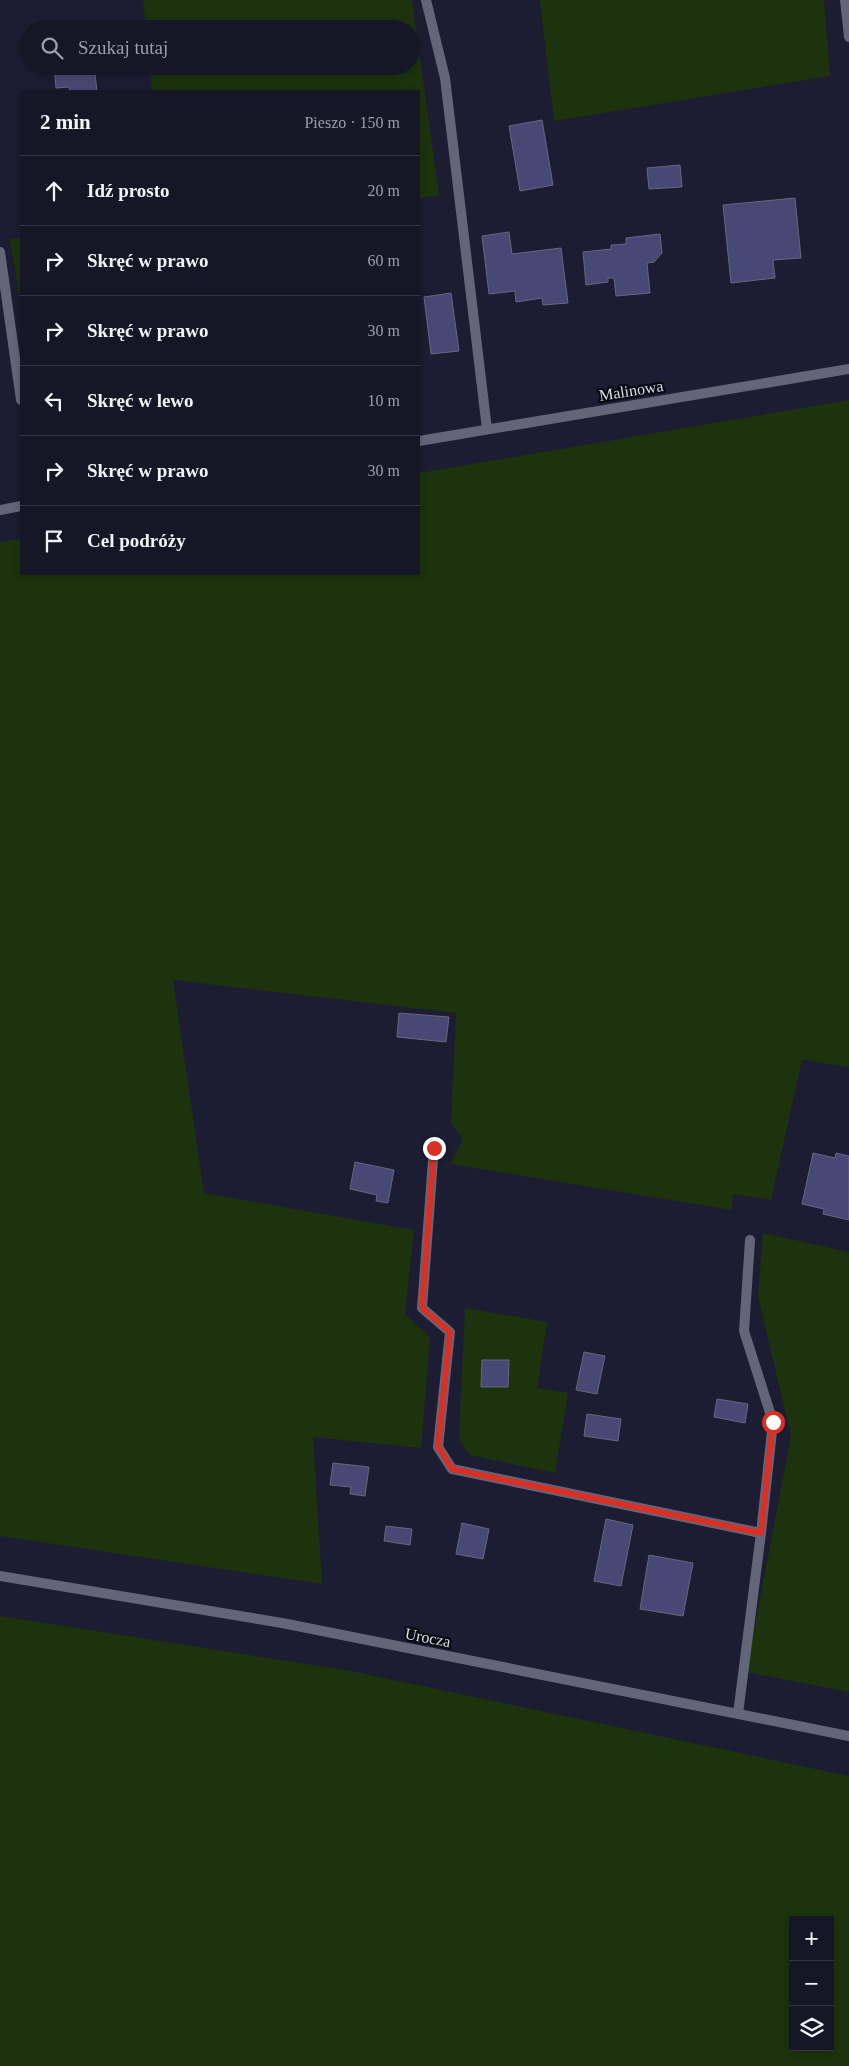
<!DOCTYPE html>
<html lang="pl">
<meta charset="utf-8">
<style>
:root{--surface:#151626;--page:#222332;--text:#f1f3f6;--muted:#9d9fa7;--line:#343543}
body{margin:0;font-family:"Times New Roman",serif;background:var(--page);color:var(--text)}
.controls{position:absolute;right:15px;bottom:15px;display:grid;overflow:hidden;border-radius:0px;box-shadow:0 2px 8px #0003}
.controls button{width:45px;height:45px;display:grid;place-items:center;padding:0;border:0;border-bottom:1px solid var(--line);background:var(--surface);color:var(--text);font:25px sans-serif}
.stop{position:absolute;width:15px;height:15px;margin:-11px;border:4px solid #d93025;border-radius:50%;background:#fff}
.stop.end{background:#d93025;border-color:#fff;box-shadow:0 1px 5px #0008}
.list{margin:0;padding:0;list-style:none}
h2{display:flex;justify-content:space-between;align-items:center;height:65px;margin:0;padding:0 20px;font-size:21px}
h2 small{font-size:16px;font-weight:400;color:var(--muted)}
.list li{display:grid;grid-template-columns:32px 1fr auto;gap:15px;align-items:center;box-sizing:border-box;height:70px;padding:0 20px;border-top:1px solid var(--line)}
.list b{display:block;font-size:19px;white-space:nowrap}
.list em{font-size:16px;font-style:normal;color:var(--muted)}
.icon{flex:none;width:28px;height:28px;fill:none;stroke:currentColor;stroke-width:2;stroke-linecap:round;stroke-linejoin:round}
.map{position:relative;flex:none;width:849px;height:2066px;overflow:hidden}
.search{position:absolute;background:var(--surface);box-shadow:0 2px 8px #0003;left:20px;top:20px;width:400px;height:55px;display:flex;align-items:center;gap:12px;box-sizing:border-box;padding:0 18px;border-radius:28px;color:var(--muted);font-size:19px}
.panel{position:absolute;background:var(--surface);box-shadow:0 2px 8px #0003;left:20px;top:90px;width:400px;height:485px;border-radius:0px}
.map>svg:first-child{display:block}
.green{fill:#1c330d;fill-rule:evenodd}
.building{fill:#474974;stroke:#656780}
.lines{fill:none;stroke-linecap:round;stroke-linejoin:round}
.service{stroke:#636579;stroke-width:10}
.minor{stroke:#636579;stroke-width:10}
.route{stroke:#d93025;stroke-width:6}
.labels{text-anchor:middle;stroke-width:4.5;stroke-linejoin:round;paint-order:stroke}
.street-label{font-size:16px;fill:#dcdeec;stroke:#080811}
</style>
<div class="map">
<svg width="849" height="2066" viewBox="0 0 849 2066">
<rect width="100%" height="100%" fill="#1c1d32"/>
<!-- green -->
<path class="green" d="M143 0H412L439 195 419 198V91H152L150 66H411V29H146Z
M540 0H824L830 76 554 121Z
M21 238V308L10 239Z
M849 400V1067L802 1060 771 1200 733 1194 732 1210 450 1164 463 1139 451 1123 456 1013 173 980 204 1193 414 1230 405 1314 430 1337 421 1448 313 1437 322 1584 0 1536V542L21 539V574H419V473Z
M763 1233 849 1252V1692L746 1672 791 1436 758 1296Z
M465 1308 547 1322 537 1388 568 1393 555 1473 470 1455 459 1439Z
M0 1616 351 1671 849 1776V2066H0ZM793 1920H830V2047H793Z"/>
<!-- building -->
<path class="building" d="M54 66H94L97 91H70L69 87 56 88Z
M542 120 553 185 520 191 509 126Z
M680 165 682 187 649 189 647 168Z
M795 198 801 258 773 260 775 278 731 283 723 205Z
M509 232 512 254 561 248 568 303 543 305 542 298 516 302 515 291 489 294 482 236Z
M660 234 662 253 654 262 647 263 650 293 616 296 614 278H608V282L586 285 583 252 611 249V245L626 244V238Z
M451 293 459 351 431 354 424 297Z
M399 1013 449 1017 446 1042 397 1037Z
M813 1153 835 1158 836 1153 849 1156V1220L823 1214 824 1209 802 1204Z
M355 1162 394 1170 388 1203 376 1201 377 1195 350 1189Z
M584 1352 605 1356 597 1394 576 1390Z
M482 1360H509L508 1387H481Z
M717 1399 748 1404 745 1423 714 1417Z
M587 1414 621 1419 618 1441 584 1436Z
M333 1463 369 1467 365 1496 350 1494 351 1487 330 1485Z
M606 1519 633 1525 621 1586 594 1581Z
M462 1523 489 1529 483 1559 456 1554Z
M386 1526 412 1529 410 1545 384 1541Z
M649 1555 693 1563 683 1616 640 1609Z"/>
<g class="lines">
<!-- service -->
<path class="service" d="M434 1147 422 1308 450 1332 438 1447 452 1469 761 1533
M738 1714 761 1533 773 1422 744 1331 750 1240"/>
<!-- minor -->
<path class="minor" d="M426 0 445 78 487 429
M845 0 849 37
M0 252 21 400
M419 441 849 369
M0 510 21 506
M0 1576 282 1623 849 1736"/>
</g>
<g class="lines">
<!-- route -->
<path class="route" d="M434 1148 422 1308 450 1332 438 1446 452 1469 761 1533 773 1422"/>
</g>
<g class="labels">
<!-- street labels -->
<g class="street-label">
<text transform="translate(631 390) rotate(-9)" y="6">Malinowa</text>
<text transform="translate(428 1637) rotate(11)" y="6">Urocza</text>
</g>
</g>
</svg>
<div class="controls">
<button>+</button>
<button>−</button>
<button><svg class="icon" aria-label="layers" viewBox="0 0 24 24"><path d="M12 4l9 5-9 5-9-5zM3 14l9 5 9-5"/></svg></button>
</div>
<div class="stop" style="left:773px;top:1422px"></div>
<div class="stop end" style="left:434px;top:1148px"></div>
<div class="search"><svg class="icon" aria-label="search" viewBox="0 0 24 24"><circle cx="10" cy="10" r="6"/><path d="M15 15l6 6"/></svg>Szukaj tutaj</div>
<section class="panel">
<h2>2 min<small>Pieszo · 150 m</small></h2>
<ul class="list">
<li><svg class="icon" aria-label="ahead" viewBox="0 0 24 24"><path d="M12 20V5M6 11l6-6 6 6"/></svg><div><b>Idź prosto</b></div><em>20 m</em></li>
<li><svg class="icon" aria-label="right" viewBox="0 0 24 24"><path d="M7 20v-9h11M14 6l5 5-5 5"/></svg><div><b>Skręć w prawo</b></div><em>60 m</em></li>
<li><svg class="icon" aria-label="right" viewBox="0 0 24 24"><path d="M7 20v-9h11M14 6l5 5-5 5"/></svg><div><b>Skręć w prawo</b></div><em>30 m</em></li>
<li><svg class="icon" aria-label="left" viewBox="0 0 24 24"><path d="M17 20v-9H6M10 6l-5 5 5 5"/></svg><div><b>Skręć w lewo</b></div><em>10 m</em></li>
<li><svg class="icon" aria-label="right" viewBox="0 0 24 24"><path d="M7 20v-9h11M14 6l5 5-5 5"/></svg><div><b>Skręć w prawo</b></div><em>30 m</em></li>
<li><svg class="icon" aria-label="arrive" viewBox="0 0 24 24"><path d="M6 21V4h12l-3 4 3 4H6"/></svg><div><b>Cel podróży</b></div></li>
</ul>
</section>
</div>
